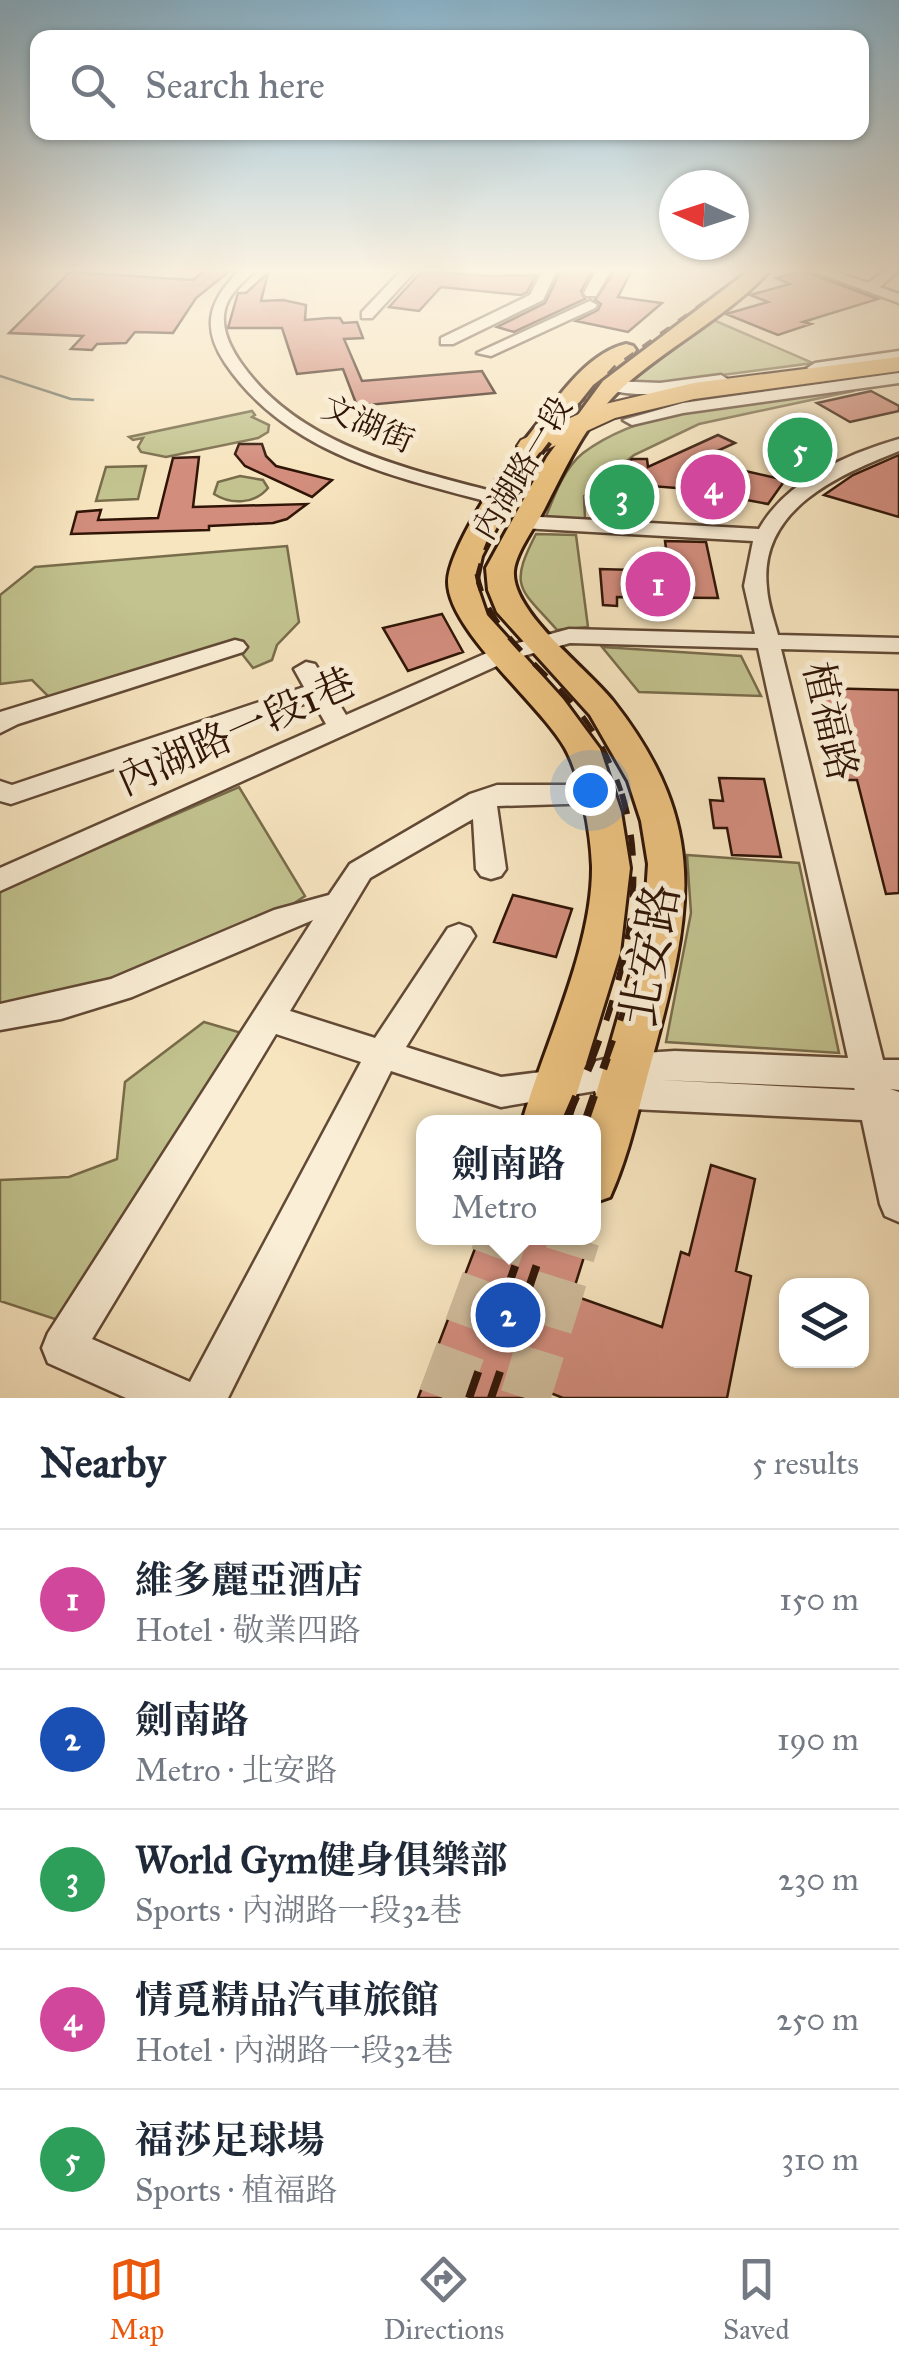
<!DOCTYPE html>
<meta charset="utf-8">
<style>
:root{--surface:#fff;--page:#f6f6f7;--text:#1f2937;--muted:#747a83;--line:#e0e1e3;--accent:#ea580c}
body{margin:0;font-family:"IM FELL Great Primer","Noto Serif TC",serif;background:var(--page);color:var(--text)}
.controls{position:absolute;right:30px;bottom:30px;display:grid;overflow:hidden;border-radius:20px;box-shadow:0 2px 8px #0004}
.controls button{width:90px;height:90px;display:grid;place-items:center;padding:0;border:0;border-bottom:2px solid var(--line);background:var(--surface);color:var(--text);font:50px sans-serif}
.compass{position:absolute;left:659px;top:170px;width:90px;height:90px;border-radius:50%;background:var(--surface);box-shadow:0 2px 8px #0004;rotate:273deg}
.you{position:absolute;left:590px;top:790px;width:35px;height:35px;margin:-25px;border:8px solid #fff;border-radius:50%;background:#1a73e8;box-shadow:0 0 0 15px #1a73e833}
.badge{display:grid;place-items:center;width:65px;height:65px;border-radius:50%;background:var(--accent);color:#fff;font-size:32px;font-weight:700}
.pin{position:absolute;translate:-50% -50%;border:5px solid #fff;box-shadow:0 2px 10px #0006}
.popup{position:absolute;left:416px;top:1115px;width:185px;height:130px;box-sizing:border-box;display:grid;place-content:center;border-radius:20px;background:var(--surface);filter:drop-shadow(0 2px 8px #0005);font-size:32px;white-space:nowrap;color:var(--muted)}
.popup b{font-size:38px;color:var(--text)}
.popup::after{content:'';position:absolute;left:50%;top:100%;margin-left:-20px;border:20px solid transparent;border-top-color:var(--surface)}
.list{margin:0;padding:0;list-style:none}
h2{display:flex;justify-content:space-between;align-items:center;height:130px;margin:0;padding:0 40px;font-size:42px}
h2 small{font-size:32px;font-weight:400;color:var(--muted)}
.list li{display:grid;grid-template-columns:65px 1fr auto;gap:30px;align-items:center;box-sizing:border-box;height:140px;padding:0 40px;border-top:2px solid var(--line)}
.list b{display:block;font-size:38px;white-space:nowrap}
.list p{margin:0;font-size:32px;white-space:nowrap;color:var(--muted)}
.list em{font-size:32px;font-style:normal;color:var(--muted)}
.icon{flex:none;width:55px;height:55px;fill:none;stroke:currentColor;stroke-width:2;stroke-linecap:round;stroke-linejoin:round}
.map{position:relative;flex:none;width:899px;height:1398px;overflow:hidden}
.search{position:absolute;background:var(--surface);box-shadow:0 2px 8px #0004;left:30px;right:30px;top:30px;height:110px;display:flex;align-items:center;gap:25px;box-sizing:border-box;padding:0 35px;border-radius:20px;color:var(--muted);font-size:38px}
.sheet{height:830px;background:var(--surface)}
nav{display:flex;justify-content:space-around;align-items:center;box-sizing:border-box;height:140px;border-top:2px solid var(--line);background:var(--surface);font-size:28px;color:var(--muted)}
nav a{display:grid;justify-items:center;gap:5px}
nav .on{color:var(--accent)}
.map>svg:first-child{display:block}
.green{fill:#c2c38f;stroke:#796c4b;stroke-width:2.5}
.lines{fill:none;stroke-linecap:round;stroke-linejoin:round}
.stream{stroke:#717b6e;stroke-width:2.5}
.building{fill:#d28d7d;stroke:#301507;stroke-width:2.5}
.major-tunnel{stroke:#cfbb9b;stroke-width:50;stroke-dasharray:50 25;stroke-linecap:butt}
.minor-casing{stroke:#624935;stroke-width:5}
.major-casing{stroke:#301507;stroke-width:6}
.highway-casing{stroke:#301507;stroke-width:4}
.minor{fill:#faeed6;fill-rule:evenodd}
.major{fill:#ecc280;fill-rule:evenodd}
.highway{fill:#ecc280;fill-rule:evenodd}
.rail-far4{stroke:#301507;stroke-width:2.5;stroke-dasharray:11 11;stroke-linecap:butt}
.rail-far3{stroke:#301507;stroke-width:4;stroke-dasharray:14 14;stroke-linecap:butt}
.rail-far2{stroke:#301507;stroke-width:5;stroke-dasharray:18 18;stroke-linecap:butt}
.rail-far1{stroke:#301507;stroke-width:6;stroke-dasharray:21 21;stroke-linecap:butt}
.rail{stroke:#301507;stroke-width:8;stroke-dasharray:28 28;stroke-linecap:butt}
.labels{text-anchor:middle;stroke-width:10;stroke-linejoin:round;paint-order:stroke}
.far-street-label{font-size:32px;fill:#301507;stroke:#faeed6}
.street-label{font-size:40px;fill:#301507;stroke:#faeed6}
.near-street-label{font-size:48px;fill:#301507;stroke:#faeed6}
</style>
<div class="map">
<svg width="899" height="1398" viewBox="0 0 899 1398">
<rect width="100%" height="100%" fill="#f7e5c0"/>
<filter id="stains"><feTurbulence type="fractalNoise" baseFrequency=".002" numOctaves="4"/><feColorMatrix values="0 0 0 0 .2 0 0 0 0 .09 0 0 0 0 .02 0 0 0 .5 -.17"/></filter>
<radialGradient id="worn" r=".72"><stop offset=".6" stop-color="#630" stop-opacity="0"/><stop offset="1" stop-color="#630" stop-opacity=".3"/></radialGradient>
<!-- green -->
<path class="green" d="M711 319 813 363 638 386 628 382Z
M851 387 853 391 699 424 634 455 584 496 585 518 545 519C554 496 564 468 583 453 650 402 770 399 851 387Z
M252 411 255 415 252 417 269 425 268 432 258 438 166 457 141 452 138 447 143 438 133 440 129 437Z
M146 466 138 499 96 501 106 467Z
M240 476 263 480 268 488C255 504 231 505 214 494L218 482Z
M536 534 576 535 588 627 557 630C520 588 508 588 536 534Z
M287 546 299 622 277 645 272 660 253 668 235 645 53 701 32 680 0 684V595L35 567Z
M602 647 741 656 761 696 639 692Z
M239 787 305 896 259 926 49 1007 0 1011V890Z
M687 855 799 863 839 1053 666 1042 691 913Z
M204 1022 245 1034 64 1322 0 1301V1180L69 1177 117 1159 125 1082Z"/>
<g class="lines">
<!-- stream -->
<path class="stream" d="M0 376 71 399 93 400"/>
</g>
<!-- building -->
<path class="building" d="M205 270H231L196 298 173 333 135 332 126 343 97 344 92 350 71 349 83 336 9 333 70 272 193 280Z
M561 270H593L581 291 585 299 514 332 497 327 545 303Z
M615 270H632L618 297 662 303 628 332 576 321 598 310 601 304 595 300Z
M422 271 492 276 536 275 527 292 521 295 441 287 419 311 389 307Z
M804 271 878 299 803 322 811 324 778 335 726 314 768 302 750 295 790 284 776 278Z
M268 273 261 301 283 300 306 305 305 320 328 318H340L343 323 357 322 363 338 344 339 362 381 482 371 495 393 357 406 343 369 297 374 282 328H228L238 293H246Z
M871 391 899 406V411L850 422 817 403Z
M718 435 735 443 697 460 785 480 768 504 689 489 652 486 651 510 638 513 590 506 595 484 602 485 632 459H647L648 467Z
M239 444H262L266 456 276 466 332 480 312 497 245 466 235 454Z
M899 455V517L824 495 853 475Z
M199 457 193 507 307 504 287 519 273 523 209 526V530L71 534 77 512 101 510 98 520 158 518 173 458Z
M665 541 706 542 718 598 617 597V606L603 605 600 569 669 571Z
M442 614 463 652 408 671 383 628Z
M818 688 899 690V893L886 894 857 780H843L834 755 852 756 837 709 823 708Z
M719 778 764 779 781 857 732 855 727 828H714L710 800 723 801Z
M513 895 572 909 556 957 494 942Z
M711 1165 755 1179 736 1271 751 1276 727 1398H563L543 1390 541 1398H418L479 1238H590L572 1295 662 1327 681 1252 689 1255Z"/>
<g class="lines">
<!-- major-tunnel -->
<path class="major-tunnel" d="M443 1398 502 1238
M525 1398 575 1238"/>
<!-- minor casing -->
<g class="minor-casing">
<path id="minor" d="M240 270H255C245 281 231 291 226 306 219 326 230 347 241 363 300 447 409 469 503 494V502H489C390 476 285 452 225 363 200 326 210 299 240 270Z
M402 270H416L372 318H362V312Z
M543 270H557L543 300 453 344H441V338L530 295Z
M597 270H611L596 296H586L584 293Z
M810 270H830L868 283 886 270H899L880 287 899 294V303Z
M590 301 597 305 595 308 491 356 477 353Z
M899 351V361L815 373 807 368 815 363Z
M899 373V383L683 413 632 425 623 420 683 403Z
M721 375 729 380 727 384C699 390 626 402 603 386L611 381 660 383Z
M899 439V451C839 475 758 509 767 588 768 604 774 620 778 635L899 638V652L781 649 883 1060H899V1090L890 1089 899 1092V1222L885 1216 880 1204 862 1120 611 1108 599 1104 595 1091 501 1107 391 1071 228 1398H126L48 1363 42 1348 48 1333 313 920 132 997 61 1019 0 1030V1004L111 979 274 910 329 895 350 864 470 794 497 785H599L609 788 613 794 609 800 599 803 497 806 506 869 501 876 491 879 481 876 476 869 473 819 370 878 290 1011 375 1038 448 928 459 924 470 928 475 936 406 1047 501 1077 557 1070 627 1054 675 1051 848 1058 758 648 570 643 512 659 0 891V868L326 724 313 701 11 804 0 801V781L12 785 304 687 294 669 306 662 315 664 346 715 496 649 569 629 755 634 744 586 753 541 522 528 512 522 522 516 759 529C786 481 847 454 899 439ZM276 1034 361 1062 190 1382 92 1339ZM661 1080 854 1088 855 1090Z
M235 640 243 642 247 647 243 652 18 724 0 733V712Z"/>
</g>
<!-- major casing -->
<g class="major-casing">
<path id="major" d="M750 270H770C730 315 667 347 622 388 588 419 565 469 544 510 535 527 516 552 514 571 511 612 587 668 613 701 712 827 691 915 652 1059 639 1105 630 1153 610 1197L593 1203V1122H588L644 927 648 864 641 821 628 781 590 715 497 612 488 590 486 568 547 457 603 381Z
M626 344 633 346 636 350 633 354 593 385 528 467 482 556 476 583 487 615 563 699 600 749 621 812 630 868 620 953 568 1122H522C544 1045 593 947 592 866 591 834 581 776 565 748 539 703 448 630 448 582 448 549 506 463 528 436 553 405 584 354 626 344Z"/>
</g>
<!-- highway casing -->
<g class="highway-casing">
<path id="highway" d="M899 357V371L694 399 615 418 541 452 531 454 517 446 521 440 597 406 694 383Z"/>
</g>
<!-- minor -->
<use href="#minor" class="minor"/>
<!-- major -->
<use href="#major" class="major"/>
<!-- highway -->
<use href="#highway" class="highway"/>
<!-- rail-far4 -->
<path class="rail-far4" d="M578 406 614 367 748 270"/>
<!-- rail-far3 -->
<path class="rail-far3" d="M477 577C491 513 542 455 580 404"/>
<!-- rail-far2 -->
<path class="rail-far2" d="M477 574C487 630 536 661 572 703 594 728 610 759 621 791"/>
<!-- rail-far1 -->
<path class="rail-far1" d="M592 1060C625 974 650 879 620 788
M606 1060 632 987 643 938"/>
<!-- rail -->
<path class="rail" d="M565 1122 593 1058
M585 1122 607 1058
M469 1398 525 1238
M491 1398 546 1238"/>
</g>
<!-- sky -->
<linearGradient id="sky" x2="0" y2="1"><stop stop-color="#8ab8d2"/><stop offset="0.58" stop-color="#fbf3e3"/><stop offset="1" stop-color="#fbf3e3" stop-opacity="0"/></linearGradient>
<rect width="899" height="466" fill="url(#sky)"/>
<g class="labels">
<!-- far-street labels -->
<g class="far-street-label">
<text transform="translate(368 424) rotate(23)" y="11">文湖街</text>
<text transform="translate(522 468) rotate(-59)" y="11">內湖路一段</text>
</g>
<!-- street labels -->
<g class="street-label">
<text transform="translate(831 721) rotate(77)" y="14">植福路</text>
<text transform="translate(236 731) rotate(-24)" y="14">內湖路一段1巷</text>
</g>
<!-- near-street labels -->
<g class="near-street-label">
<text transform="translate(649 955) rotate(-80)" y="17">北安路</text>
</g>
</g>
<rect width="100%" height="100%" filter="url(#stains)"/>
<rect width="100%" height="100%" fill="url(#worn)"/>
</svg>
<div class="controls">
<button><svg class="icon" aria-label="layers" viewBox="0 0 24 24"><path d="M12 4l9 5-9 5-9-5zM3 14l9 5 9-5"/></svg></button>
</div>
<svg class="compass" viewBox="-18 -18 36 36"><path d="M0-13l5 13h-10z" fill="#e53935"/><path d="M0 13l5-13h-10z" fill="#747a83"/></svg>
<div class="you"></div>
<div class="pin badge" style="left:658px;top:584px;background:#d1479c">1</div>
<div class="pin badge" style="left:508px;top:1315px;background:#1a4fb4">2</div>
<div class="popup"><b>劍南路</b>Metro</div>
<div class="pin badge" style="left:622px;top:497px;background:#2e9e5b">3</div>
<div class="pin badge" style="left:713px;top:487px;background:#d1479c">4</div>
<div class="pin badge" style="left:800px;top:450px;background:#2e9e5b">5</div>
<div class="search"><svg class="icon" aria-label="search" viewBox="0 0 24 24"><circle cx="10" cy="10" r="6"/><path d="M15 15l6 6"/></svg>Search here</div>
</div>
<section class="sheet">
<h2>Nearby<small>5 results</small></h2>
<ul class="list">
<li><span class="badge" style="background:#d1479c">1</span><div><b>維多麗亞酒店</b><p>Hotel · 敬業四路</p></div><em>150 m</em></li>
<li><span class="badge" style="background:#1a4fb4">2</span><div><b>劍南路</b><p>Metro · 北安路</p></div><em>190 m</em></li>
<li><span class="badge" style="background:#2e9e5b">3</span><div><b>World Gym健身俱樂部</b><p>Sports · 內湖路一段32巷</p></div><em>230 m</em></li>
<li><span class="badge" style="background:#d1479c">4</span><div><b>情覓精品汽車旅館</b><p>Hotel · 內湖路一段32巷</p></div><em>250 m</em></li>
<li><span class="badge" style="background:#2e9e5b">5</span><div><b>福莎足球場</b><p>Sports · 植福路</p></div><em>310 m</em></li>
</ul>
</section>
<nav>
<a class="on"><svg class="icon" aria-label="map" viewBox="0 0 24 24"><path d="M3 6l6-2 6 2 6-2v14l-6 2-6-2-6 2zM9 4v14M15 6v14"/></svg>Map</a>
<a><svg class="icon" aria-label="directions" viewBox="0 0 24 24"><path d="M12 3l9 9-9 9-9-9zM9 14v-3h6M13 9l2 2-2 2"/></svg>Directions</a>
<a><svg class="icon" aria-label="saved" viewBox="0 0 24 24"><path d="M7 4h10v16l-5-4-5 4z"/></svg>Saved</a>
</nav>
